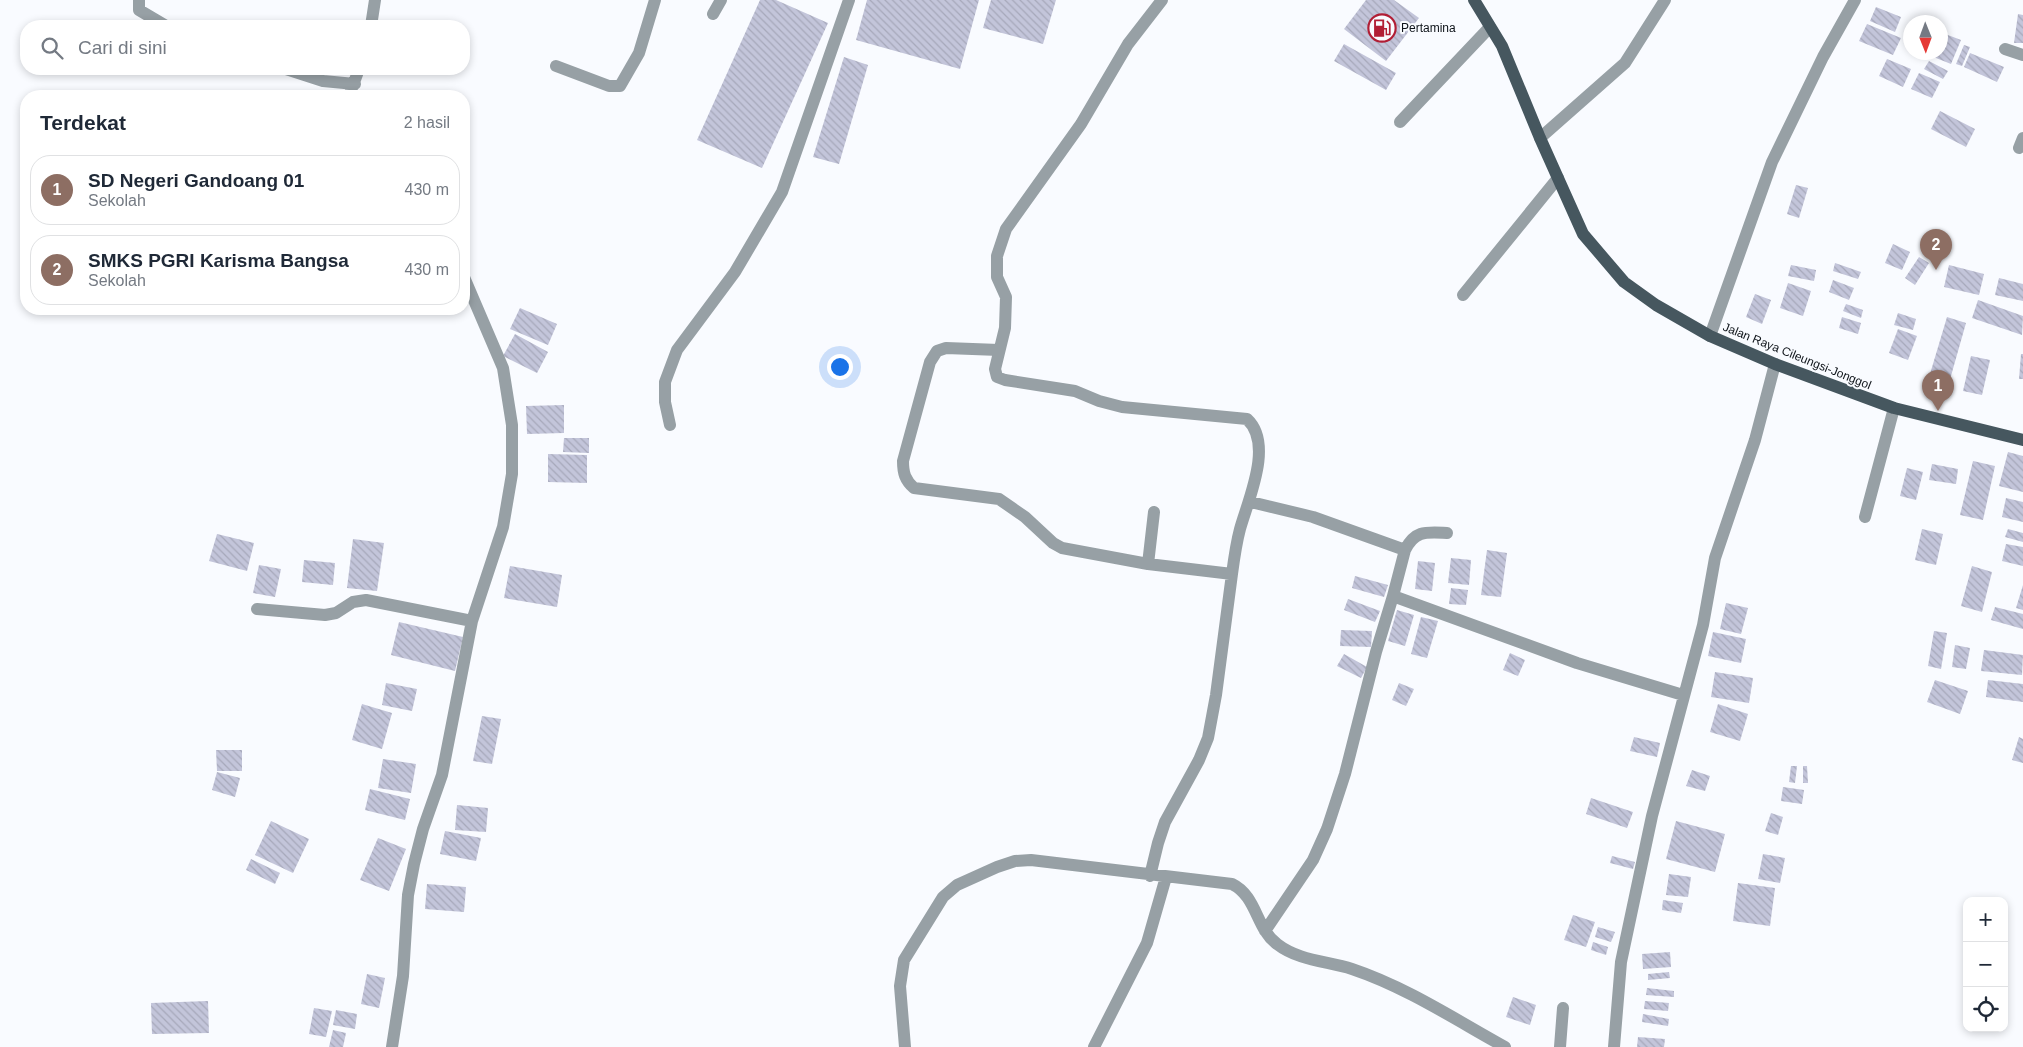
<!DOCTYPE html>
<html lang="id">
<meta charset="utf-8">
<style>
:root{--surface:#fff;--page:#f2f2f3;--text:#1f2937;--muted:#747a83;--line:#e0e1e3;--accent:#b11e35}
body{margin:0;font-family:Helvetica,sans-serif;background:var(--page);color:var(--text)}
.controls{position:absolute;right:15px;bottom:15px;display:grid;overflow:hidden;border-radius:10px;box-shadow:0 2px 8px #0003}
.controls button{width:45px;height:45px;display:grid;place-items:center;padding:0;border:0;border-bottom:1px solid var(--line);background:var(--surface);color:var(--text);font:25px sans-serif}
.compass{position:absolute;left:1903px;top:15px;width:45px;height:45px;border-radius:50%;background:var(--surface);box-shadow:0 2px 8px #0003;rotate:179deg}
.you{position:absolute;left:839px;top:366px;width:18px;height:18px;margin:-12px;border:4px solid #fff;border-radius:50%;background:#1a73e8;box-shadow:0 0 0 8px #1a73e833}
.badge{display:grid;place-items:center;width:32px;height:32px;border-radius:50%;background:var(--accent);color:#fff;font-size:16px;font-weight:700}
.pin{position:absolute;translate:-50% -41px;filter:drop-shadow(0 1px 2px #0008)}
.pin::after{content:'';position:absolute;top:26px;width:18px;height:15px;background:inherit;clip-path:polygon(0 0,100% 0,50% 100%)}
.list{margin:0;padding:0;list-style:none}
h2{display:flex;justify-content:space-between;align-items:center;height:65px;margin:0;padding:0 20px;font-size:21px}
h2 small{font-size:16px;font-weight:400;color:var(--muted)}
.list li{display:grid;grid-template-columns:32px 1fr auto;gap:15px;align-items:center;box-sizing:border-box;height:70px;margin:0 10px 10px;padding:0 10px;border:1px solid var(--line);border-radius:20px}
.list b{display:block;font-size:19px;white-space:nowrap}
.list p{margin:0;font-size:16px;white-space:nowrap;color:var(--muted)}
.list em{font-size:16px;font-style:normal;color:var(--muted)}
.icon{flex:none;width:28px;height:28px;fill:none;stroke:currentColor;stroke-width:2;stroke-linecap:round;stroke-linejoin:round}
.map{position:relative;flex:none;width:2023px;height:1047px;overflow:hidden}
.search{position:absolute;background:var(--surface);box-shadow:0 2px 8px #0003;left:20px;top:20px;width:450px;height:55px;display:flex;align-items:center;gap:12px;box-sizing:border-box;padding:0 18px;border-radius:20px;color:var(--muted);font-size:19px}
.panel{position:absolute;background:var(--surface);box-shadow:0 2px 8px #0003;left:20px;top:90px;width:450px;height:225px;border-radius:20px}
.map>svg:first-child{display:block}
.building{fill:url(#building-back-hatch)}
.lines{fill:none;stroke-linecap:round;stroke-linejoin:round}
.minor{stroke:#97a0a5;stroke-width:12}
.major{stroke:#46575f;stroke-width:12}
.labels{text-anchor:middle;stroke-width:4;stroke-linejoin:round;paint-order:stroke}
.poi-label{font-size:12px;fill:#0e1319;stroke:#f9fbff;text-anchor:start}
.street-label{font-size:12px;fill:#0e1319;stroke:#f9fbff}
</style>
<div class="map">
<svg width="2023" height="1047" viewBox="0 0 2023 1047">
<defs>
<pattern id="building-back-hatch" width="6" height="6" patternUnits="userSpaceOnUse" patternTransform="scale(1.25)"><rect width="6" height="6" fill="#c3c5da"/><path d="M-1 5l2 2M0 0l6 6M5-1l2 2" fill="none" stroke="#a6a8ba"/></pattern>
</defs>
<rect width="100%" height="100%" fill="#f9fbff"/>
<!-- building -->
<path class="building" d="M760 0H776L828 23 762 168 697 140Z
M867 0H979L960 69 856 40Z
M991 0H1056L1043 44 983 28Z
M1366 0H1394L1419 18 1386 61 1344 29Z
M1876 7 1901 17 1895 32 1870 21Z
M2018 14 2023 15V43H2014Z
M1867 24 1901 38 1893 55 1859 41Z
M1940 32 1961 40 1951 64 1931 56 1932 52H1940Z
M1344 44 1396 73 1386 90 1334 61Z
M1964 45 1970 47 1962 66 1956 64Z
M1970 53 2004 67 1997 82 1964 67Z
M844 57 868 65 839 164 813 157Z
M1887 59 1911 69 1903 87 1879 76Z
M1929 61 1948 71 1943 79 1924 69Z
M1919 73 1940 82 1932 98 1911 89Z
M1940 111 1975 129 1966 147 1931 129Z
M1796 185 1808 188 1799 218 1787 214Z
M1893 244 1910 252 1902 270 1885 263Z
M1919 257 1929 263 1915 285 1905 278Z
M1835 263 1861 272 1858 279 1833 271Z
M1791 265 1816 270 1814 281 1788 276Z
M1949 265 1984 274 1979 295 1944 287Z
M1999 278 2023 284V301L1995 295Z
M1833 280 1854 288 1849 300 1829 292Z
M1788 283 1811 291 1803 316 1780 308Z
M1755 294 1771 300 1762 324 1746 317Z
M1978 300 2023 316 2022 335 1972 318Z
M1846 304 1863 310 1861 318 1843 311Z
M520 308 557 324 548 345 510 329Z
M1898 313 1916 319 1913 330 1894 325Z
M1842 317 1861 323 1858 334 1839 328Z
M1947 317 1966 323 1947 390 1927 384Z
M1898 329 1917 336 1908 360 1889 353Z
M515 334 548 352 537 373 503 356Z
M2021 354H2023V379H2019Z
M1971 356 1990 360 1982 395 1963 391Z
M564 405V433L527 434 526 406Z
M564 438H589V453L563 452Z
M2008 452 2023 456V492L1999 486Z
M548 454 587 455V483L548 482Z
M1973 461 1995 466 1983 520 1960 515Z
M1932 464 1958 469 1956 484 1929 480Z
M1907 468 1923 472 1916 500 1900 496Z
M2006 498 2023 502V522L2002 517Z
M1922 529 1943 534 1936 565 1915 560Z
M2008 529 2023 533V542L2005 537Z
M217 534 254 543 247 571 209 561Z
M353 539 384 543 377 591 347 588Z
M2006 544 2023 547V566L2002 561Z
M1487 550 1507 553 1501 597 1481 595Z
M1451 558 1471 560 1469 585 1448 583Z
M304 560 335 563 333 585 302 582Z
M1418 561 1435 563 1432 591 1415 589Z
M259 565 281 569 275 597 253 593Z
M510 566 562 575 557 607 504 598Z
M1972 566 1992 572 1982 612 1961 606Z
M1355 576 1388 585 1384 597 1352 588Z
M2023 585V610L2016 608Z
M1451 588 1468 590 1466 605 1449 604Z
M1348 599 1380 611 1375 622 1344 610Z
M1726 603 1748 608 1741 634 1720 629Z
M1995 607 2023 614V629L1991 620Z
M1397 610 1414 615 1405 646 1388 641Z
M1421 617 1438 621 1427 658 1411 654Z
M399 622 463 637 455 671 391 655Z
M1341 630 1372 631 1371 647 1340 646Z
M1934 631 1947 633 1941 669 1928 666Z
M1713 632 1746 639 1741 663 1708 656Z
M1955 645 1970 648 1966 669 1952 667Z
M1984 650 2023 655 2022 675 1981 671Z
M1510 653 1525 660 1518 676 1503 670Z
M1344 654 1367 667 1361 678 1337 666Z
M1715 672 1753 678 1749 703 1711 697Z
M1935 680 1968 691 1960 714 1927 702Z
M1988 680 2023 684V702L1986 697Z
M386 683 417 689 412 711 382 705Z
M1399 683 1414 689 1406 706 1392 700Z
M362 704 392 713 382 749 352 740Z
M1718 704 1748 714 1740 741 1710 732Z
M482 716 501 719 492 764 473 761Z
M1634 737 1660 743 1657 757 1630 751Z
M2019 737 2023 739V763L2012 760Z
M216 750H242V771H217Z
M383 759 416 764 411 793 378 788Z
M1791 766H1797L1795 783 1789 782Z
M1803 766H1807L1808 783H1803Z
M1692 770 1710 776 1705 791 1686 786Z
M217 772 240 778 235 797 212 790Z
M1783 787 1804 790 1802 804 1781 801Z
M370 789 410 799 405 820 365 810Z
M1591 798 1633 812 1627 828 1586 814Z
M457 805 488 808 486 832 455 830Z
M1771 813 1783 817 1778 835 1765 831Z
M271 821 309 839 293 873 255 855Z
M1676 821 1725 834 1715 872 1666 859Z
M445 831 481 838 476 861 440 854Z
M378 838 406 849 389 891 360 880Z
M1763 854 1785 858 1780 883 1758 879Z
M1612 856 1635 862 1633 869 1610 863Z
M251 859 280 873 275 884 246 870Z
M1669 874 1691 877 1688 897 1666 895Z
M1738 883 1775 888 1770 926 1733 921Z
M427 884 466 887 464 912 425 909Z
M1663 900 1683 903 1681 913 1662 910Z
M1573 915 1595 922 1586 947 1564 940Z
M1598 927 1615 932 1611 942 1595 937Z
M1593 942 1608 947 1606 955 1591 950Z
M1670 952 1671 967 1643 969 1642 954Z
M1669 972 1670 978 1648 980V974Z
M367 974 385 978 379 1008 361 1004Z
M1647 988 1674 991V997L1646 995Z
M1513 997 1536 1005 1530 1025 1506 1017Z
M208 1001 209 1033 152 1034 151 1003Z
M1645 1001 1669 1003 1668 1011 1644 1009Z
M314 1008 332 1011 326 1037 309 1034Z
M336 1010 357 1014 355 1029 333 1025Z
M1643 1014 1669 1019 1668 1026 1642 1022Z
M333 1030 346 1033 343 1047H329Z
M1638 1037 1665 1039 1664 1047H1637Z"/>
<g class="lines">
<!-- minor -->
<path class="minor" d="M139 0V10L166 26
M1162 0 1128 44 1081 124 1006 229 997 256V277L1006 297 1005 328 995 369 997 377 1005 380 1075 391 1099 401 1122 407 1247 419C1274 444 1248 500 1240 529 1236 544 1234 559 1232 574
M713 14 721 0
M371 26 375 0
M2005 49 2023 55
M556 66 609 86H620L639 53 655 0
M286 69 323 81 355 84
M349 96 359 69
M1400 122 1490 27
M1540 138 1625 63 1665 0
M2019 148 2023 138
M1463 295 1558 178
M1710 336 1772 162 1823 57 1855 0
M999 350 946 348 937 351 930 362 903 461C903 473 905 480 914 488L999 499 1025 517 1053 543 1062 548 1148 564 1232 574 1216 695 1208 738 1199 760 1165 822 1158 843 1150 876
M670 425 665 402V382L677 350 735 272 782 192 849 0
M1251 502 1313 517 1405 550 1393 596
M1865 517 1894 408
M1405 550C1415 530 1426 532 1447 533
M1148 564 1154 512
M257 609 325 615 336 613 353 602 366 600 472 621
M1265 931 1313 860 1327 829 1345 774 1376 652 1393 596 1577 663 1683 695
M392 1047 403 976 408 895 414 864 423 829 442 775 472 621 503 527 512 474V425L503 368 464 277
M905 1047 900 986 904 960 943 897 957 885 997 867 1015 861 1031 860 1232 884C1257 896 1256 929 1277 944 1299 961 1327 961 1352 969 1406 987 1456 1020 1505 1047
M1094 1047 1147 943 1166 877
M1560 1047 1563 1008
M1614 1047 1621 962 1652 816 1703 625 1715 558 1755 440 1775 364"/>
<!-- major -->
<path class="major" d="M1474 0 1502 46 1540 138 1583 234 1624 282 1656 305 1710 336 1775 364 1894 408 2023 440"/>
</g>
<!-- icons -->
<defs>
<g id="fuel-ring" transform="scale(1.4375)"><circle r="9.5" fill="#f9fbff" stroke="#b11e35" stroke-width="1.5"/><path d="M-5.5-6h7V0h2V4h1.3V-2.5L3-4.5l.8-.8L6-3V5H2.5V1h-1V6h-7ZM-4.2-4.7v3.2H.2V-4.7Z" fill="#b11e35"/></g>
</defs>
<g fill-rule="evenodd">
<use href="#fuel-ring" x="1382" y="28"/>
</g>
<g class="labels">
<!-- poi labels -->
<g class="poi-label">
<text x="1401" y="32">Pertamina</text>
</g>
<!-- street labels -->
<g class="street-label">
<text transform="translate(1797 356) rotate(22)" y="4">Jalan Raya Cileungsi-Jonggol</text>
</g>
</g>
</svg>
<div class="controls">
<button>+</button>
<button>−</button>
<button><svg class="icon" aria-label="locate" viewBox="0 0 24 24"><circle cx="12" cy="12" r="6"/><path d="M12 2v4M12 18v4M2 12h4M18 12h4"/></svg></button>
</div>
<svg class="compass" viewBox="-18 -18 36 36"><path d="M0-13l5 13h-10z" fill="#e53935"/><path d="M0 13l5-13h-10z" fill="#747a83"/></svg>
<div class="you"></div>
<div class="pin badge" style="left:1938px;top:411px;background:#8d6e63">1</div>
<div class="pin badge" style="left:1936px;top:270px;background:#8d6e63">2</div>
<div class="search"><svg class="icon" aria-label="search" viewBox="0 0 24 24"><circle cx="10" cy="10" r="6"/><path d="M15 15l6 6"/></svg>Cari di sini</div>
<section class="panel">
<h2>Terdekat<small>2 hasil</small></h2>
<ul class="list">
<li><span class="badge" style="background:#8d6e63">1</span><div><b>SD Negeri Gandoang 01</b><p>Sekolah</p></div><em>430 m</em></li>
<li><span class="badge" style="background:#8d6e63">2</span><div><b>SMKS PGRI Karisma Bangsa</b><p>Sekolah</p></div><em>430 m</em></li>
</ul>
</section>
</div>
